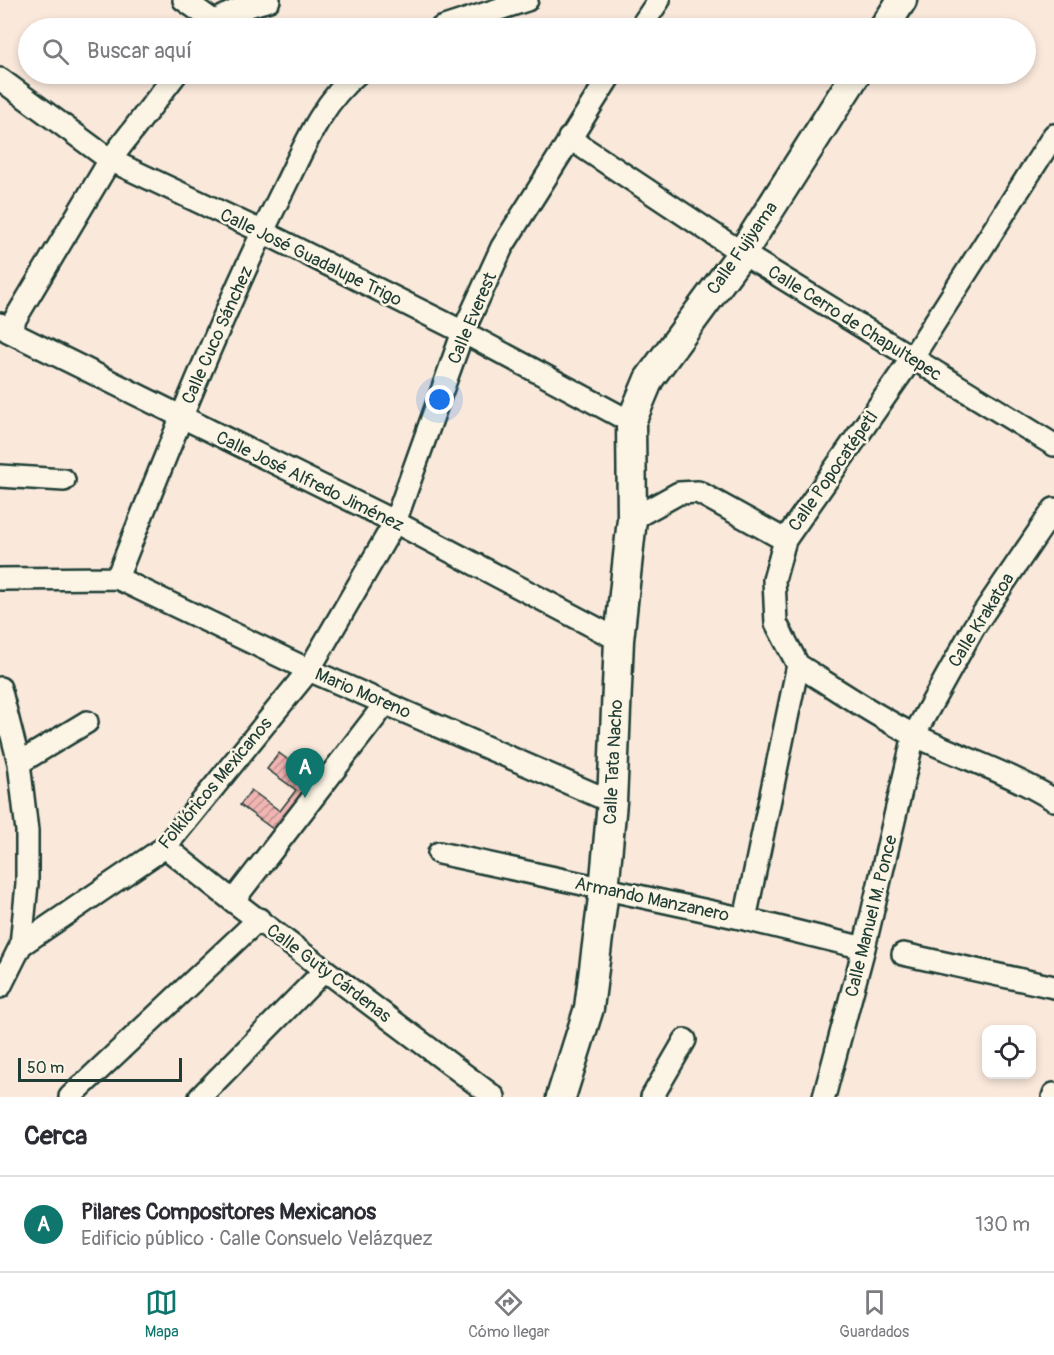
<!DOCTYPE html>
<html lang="es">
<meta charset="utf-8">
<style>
:root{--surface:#fff;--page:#f2f2f3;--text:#2b2b33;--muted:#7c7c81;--line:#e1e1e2;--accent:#0f766e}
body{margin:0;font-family:Pangolin,sans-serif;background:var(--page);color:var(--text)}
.controls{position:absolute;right:18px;bottom:18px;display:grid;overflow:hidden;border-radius:12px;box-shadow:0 3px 9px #0003}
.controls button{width:54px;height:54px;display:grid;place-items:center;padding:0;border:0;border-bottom:2px solid var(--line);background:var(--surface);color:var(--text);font:30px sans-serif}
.scale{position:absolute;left:18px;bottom:15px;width:164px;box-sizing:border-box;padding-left:6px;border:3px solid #1f3d34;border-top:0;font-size:16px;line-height:21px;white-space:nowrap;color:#1f3d34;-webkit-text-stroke:4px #fcf5e5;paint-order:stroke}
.you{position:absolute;left:440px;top:400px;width:21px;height:21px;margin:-15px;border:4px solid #fff;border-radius:50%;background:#1a73e8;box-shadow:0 0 0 9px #1a73e833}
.badge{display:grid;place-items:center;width:39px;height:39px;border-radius:50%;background:var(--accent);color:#fff;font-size:20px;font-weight:700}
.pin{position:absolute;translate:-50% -50px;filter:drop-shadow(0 2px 3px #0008)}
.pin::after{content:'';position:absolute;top:32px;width:21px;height:18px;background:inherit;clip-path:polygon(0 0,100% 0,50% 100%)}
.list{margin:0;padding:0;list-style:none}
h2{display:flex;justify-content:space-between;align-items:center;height:78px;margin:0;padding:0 24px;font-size:26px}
h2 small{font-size:20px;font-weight:400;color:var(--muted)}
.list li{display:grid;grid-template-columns:39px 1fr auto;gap:18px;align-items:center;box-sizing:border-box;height:96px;padding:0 24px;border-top:2px solid var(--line)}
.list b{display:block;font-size:22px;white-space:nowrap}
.list p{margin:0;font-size:20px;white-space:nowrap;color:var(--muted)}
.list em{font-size:20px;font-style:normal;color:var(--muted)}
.icon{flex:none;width:33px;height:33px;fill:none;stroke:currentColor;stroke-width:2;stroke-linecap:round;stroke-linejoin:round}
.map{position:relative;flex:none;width:1054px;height:1097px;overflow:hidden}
.search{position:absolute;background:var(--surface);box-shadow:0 3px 9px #0003;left:18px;right:18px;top:18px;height:66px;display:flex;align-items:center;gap:15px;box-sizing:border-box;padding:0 21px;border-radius:33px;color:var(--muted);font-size:22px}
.sheet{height:174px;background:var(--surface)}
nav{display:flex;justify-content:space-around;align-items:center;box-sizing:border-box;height:84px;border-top:2px solid var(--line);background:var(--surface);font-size:16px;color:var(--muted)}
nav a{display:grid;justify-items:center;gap:3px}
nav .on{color:var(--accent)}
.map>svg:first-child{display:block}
.building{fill:url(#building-hatch);stroke:#1f3d34;stroke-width:1.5}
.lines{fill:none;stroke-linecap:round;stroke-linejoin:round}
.street-casing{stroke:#1f3d34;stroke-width:26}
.secondary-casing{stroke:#1f3d34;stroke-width:33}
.street{stroke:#fcf5e5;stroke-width:21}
.secondary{stroke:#fcf5e5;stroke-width:28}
.labels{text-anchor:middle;stroke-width:5;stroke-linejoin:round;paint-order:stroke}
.street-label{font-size:18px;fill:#1f3d34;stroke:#fcf5e5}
</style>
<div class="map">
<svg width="1054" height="1097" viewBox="0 0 1054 1097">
<defs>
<pattern id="building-hatch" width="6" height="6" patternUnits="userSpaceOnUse" patternTransform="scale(1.5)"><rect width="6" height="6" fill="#f1b5b3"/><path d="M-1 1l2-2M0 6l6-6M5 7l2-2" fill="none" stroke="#c39492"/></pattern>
</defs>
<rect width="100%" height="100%" fill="#fae8db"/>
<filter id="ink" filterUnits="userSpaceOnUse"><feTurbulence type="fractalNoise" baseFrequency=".0167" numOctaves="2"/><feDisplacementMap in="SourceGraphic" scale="12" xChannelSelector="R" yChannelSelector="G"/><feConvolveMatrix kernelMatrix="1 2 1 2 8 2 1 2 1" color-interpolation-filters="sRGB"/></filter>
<g filter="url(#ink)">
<!-- building -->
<path class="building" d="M279 753 327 789 288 840 240 805 251 790 280 811 296 790 267 769Z"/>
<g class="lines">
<!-- street casing -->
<g class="street-casing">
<path id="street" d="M184 0 215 22
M210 28C222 12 250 6 269 0
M441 28 527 0
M640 28 659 0
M0 79 110 160 263 232 463 332 631 422
M569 138 742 253 1054 445
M0 324 8 331 395 522 619 640
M8 331 110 160 176 74
M0 476 64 480
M632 519 679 493 698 492 785 540
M117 578C168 449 219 320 280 196 302 153 319 105 357 74
M0 579 117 578 309 670 612 802
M798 665C836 689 872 714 912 734 959 757 1009 772 1054 800
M0 688 19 763 27 831V884L21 945 0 987
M19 763 87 722
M165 847 233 901 494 1097
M439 853 745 919 864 948
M233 901 386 703
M745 919 798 665 776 623 774 580 785 540 912 358 1054 135
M21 945 165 847 309 670 395 522 463 332 502 247 611 74
M903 954 1054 987
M70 1097 259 919
M200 1097 325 970
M652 1097 685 1040
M824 1097 864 948 914 735 974 627 1054 509
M1053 1097 1054 1094"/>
</g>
<!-- secondary casing -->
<g class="secondary-casing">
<path id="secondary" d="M884 28 902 0
M561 1097 589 1008 604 890 612 802 619 640 632 519 631 422 649 379 742 253 856 74"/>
</g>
<!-- street -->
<use href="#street" class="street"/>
<!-- secondary -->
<use href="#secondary" class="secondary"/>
</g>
</g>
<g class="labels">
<!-- street labels -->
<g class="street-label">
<text transform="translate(742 248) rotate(-55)" y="6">Calle Fujiyama</text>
<text transform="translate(311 257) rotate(26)" y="6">Calle José Guadalupe Trigo</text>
<text transform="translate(472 318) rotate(-67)" y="6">Calle Everest</text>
<text transform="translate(855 323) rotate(32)" y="6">Calle Cerro de Chapultepec</text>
<text transform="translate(217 335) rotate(-66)" y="6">Calle Cuco Sánchez</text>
<text transform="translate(833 471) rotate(-55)" y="6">Calle Popocatépetl</text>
<text transform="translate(310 481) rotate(26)" y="6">Calle José Alfredo Jiménez</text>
<text transform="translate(981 620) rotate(-58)" y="6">Calle Krakatoa</text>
<text transform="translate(363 693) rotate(23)" y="6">Mario Moreno</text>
<text transform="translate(613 762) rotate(-87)" y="6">Calle Tata Nacho</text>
<text transform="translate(215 783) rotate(-50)" y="6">Folklóricos Mexicanos</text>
<text transform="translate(652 899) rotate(12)" y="6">Armando Manzanero</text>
<text transform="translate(871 916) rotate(-76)" y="6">Calle Manuel M. Ponce</text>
<text transform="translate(329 973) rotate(37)" y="6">Calle Guty Cárdenas</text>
</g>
</g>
</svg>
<div class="controls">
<button><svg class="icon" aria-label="locate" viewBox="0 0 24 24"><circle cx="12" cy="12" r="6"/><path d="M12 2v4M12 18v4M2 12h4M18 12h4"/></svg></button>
</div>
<div class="scale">50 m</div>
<div class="you"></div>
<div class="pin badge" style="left:305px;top:798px">A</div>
<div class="search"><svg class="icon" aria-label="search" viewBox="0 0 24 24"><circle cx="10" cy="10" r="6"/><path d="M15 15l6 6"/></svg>Buscar aquí</div>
</div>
<section class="sheet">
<h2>Cerca<small></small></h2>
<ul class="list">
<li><span class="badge">A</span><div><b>Pilares Compositores Mexicanos</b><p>Edificio público · Calle Consuelo Velázquez</p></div><em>130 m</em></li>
</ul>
</section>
<nav>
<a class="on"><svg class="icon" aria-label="map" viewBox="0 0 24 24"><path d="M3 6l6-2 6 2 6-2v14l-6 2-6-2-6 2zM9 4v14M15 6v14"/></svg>Mapa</a>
<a><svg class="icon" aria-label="directions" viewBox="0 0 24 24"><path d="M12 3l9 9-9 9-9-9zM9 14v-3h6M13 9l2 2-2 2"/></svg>Cómo llegar</a>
<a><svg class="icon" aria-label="saved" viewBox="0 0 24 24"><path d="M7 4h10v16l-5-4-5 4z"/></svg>Guardados</a>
</nav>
